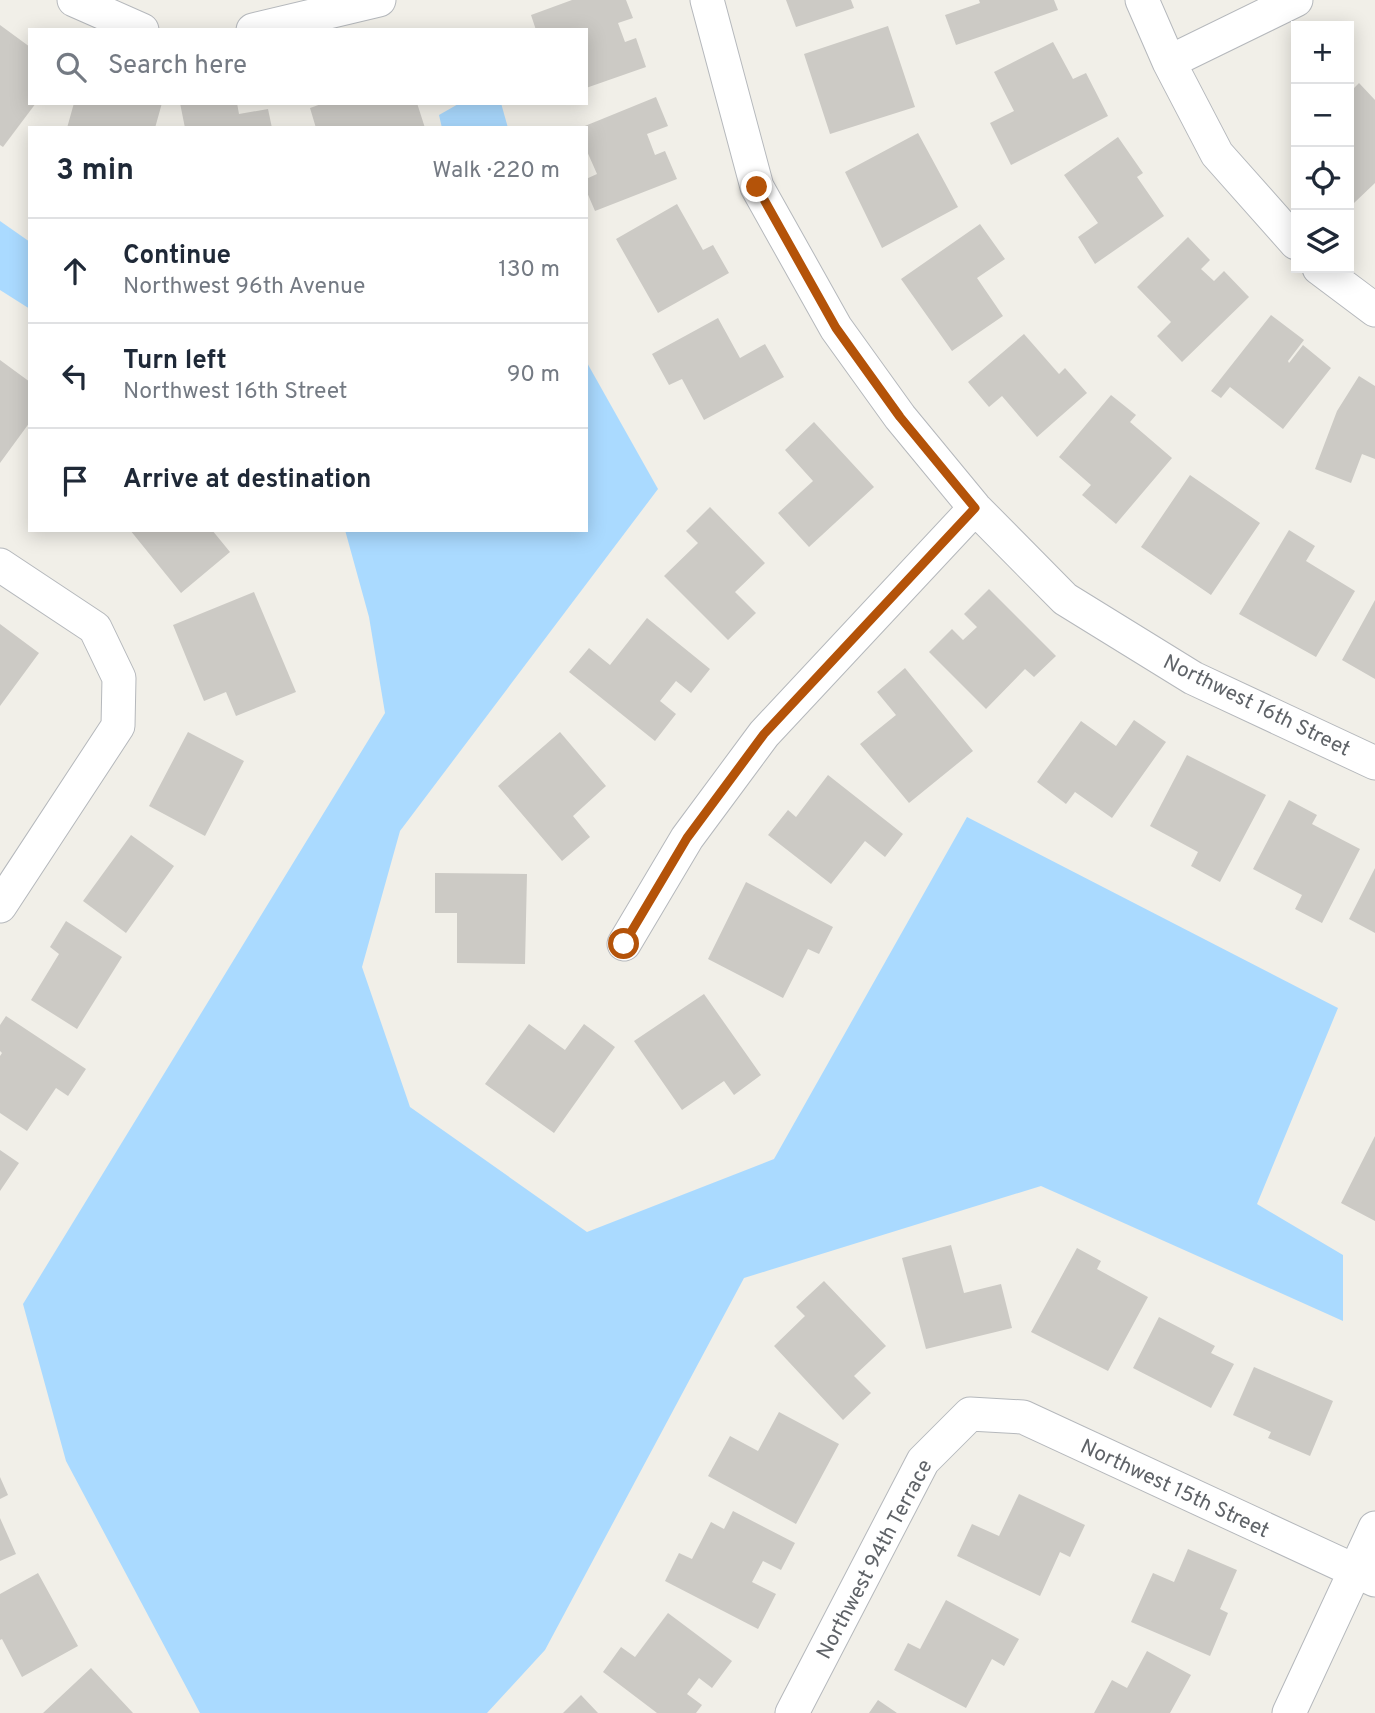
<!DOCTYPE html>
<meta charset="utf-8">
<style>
:root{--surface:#fff;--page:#f2f2f3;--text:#1f2937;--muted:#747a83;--line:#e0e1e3}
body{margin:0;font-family:Overpass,sans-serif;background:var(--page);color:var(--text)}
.controls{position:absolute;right:21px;top:21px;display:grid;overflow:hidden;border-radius:0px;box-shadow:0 4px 18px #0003}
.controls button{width:63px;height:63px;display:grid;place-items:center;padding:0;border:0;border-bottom:2px solid var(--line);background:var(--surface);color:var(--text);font:35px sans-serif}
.stop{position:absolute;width:21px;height:21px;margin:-16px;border:5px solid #b45309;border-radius:50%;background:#fff}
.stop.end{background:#b45309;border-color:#fff;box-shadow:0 2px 7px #0008}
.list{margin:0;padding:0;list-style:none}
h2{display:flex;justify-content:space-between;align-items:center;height:91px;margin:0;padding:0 28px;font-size:30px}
h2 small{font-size:23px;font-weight:400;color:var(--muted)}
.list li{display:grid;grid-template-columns:46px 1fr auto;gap:21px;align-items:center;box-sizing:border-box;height:105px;padding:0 28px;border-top:2px solid var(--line)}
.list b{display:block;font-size:26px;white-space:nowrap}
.list p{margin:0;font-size:23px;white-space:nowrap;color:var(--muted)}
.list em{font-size:23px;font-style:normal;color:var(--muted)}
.icon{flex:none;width:38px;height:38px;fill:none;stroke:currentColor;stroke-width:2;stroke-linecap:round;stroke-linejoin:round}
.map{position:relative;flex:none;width:1375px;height:1713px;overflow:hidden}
.search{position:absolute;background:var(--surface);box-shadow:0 4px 18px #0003;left:28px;top:28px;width:560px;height:77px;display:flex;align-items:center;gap:18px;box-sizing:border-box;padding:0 24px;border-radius:0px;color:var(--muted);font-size:26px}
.panel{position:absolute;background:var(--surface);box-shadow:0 4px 18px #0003;left:28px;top:126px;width:560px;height:406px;border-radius:0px}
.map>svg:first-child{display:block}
.water{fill:#aadaff}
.building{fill:#cccac5}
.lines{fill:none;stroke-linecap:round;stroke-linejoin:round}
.minor-casing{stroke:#b5b8bc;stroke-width:35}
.minor{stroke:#fff;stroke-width:33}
.route{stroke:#b45309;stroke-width:9}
.labels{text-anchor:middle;stroke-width:5;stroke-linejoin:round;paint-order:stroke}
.street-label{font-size:21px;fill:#5f6368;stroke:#fff}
</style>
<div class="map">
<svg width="1375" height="1713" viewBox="0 0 1375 1713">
<rect width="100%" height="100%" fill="#f1efe8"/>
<!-- water -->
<path class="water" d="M460 103H501L508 128H442L439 115Z
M0 221 30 242V309L0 290Z
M586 361 658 489 400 831 362 967 410 1107 587 1232 774 1159 967 817 1338 1008 1257 1204 1343 1255V1321L1041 1186 744 1278 545 1650 487 1713H200L66 1461 23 1304 385 713 369 617 345 530H586Z"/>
<!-- building -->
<path class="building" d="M572 0H626L633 18 618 23 625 42 636 38 646 67 586 88V30H536L531 15Z
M786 0H851L854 8 796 27Z
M979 0H1054L1058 10 956 45 945 15 980 3Z
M0 25 30 47V103H36L3 147 0 145Z
M888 26 915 107 830 134 804 54Z
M1053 42 1073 79 1086 73 1108 116 1011 165 990 123 1014 111 994 72Z
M1359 83 1375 100V183L1354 203 1349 197V93Z
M656 97 668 126 647 134 655 155 665 151 677 179 595 211 586 190V179L597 174 586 149V128H580Z
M74 103H162L155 128H67Z
M180 103H237L239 114 268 109 272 128H185Z
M324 103H417L425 128H316L310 108Z
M918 133 958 207 882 248 845 172Z
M1118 137 1143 173 1137 177 1164 216 1095 264 1078 237 1098 223 1064 175Z
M677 204 703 250 713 245 729 273 658 313 616 239Z
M980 224 1005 259 977 278 1003 316 952 351 901 279Z
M1188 237 1210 260 1201 269 1214 281 1224 271 1249 297 1182 362 1157 336 1171 322 1137 287Z
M1271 315 1304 340 1288 361 1289 363 1303 345 1331 368 1283 429 1230 387 1221 398 1211 391Z
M718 318 740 358 765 344 784 377 704 420 682 379 669 385 652 354Z
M1024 334 1059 374 1065 368 1087 393 1037 437 1002 396 989 407 968 382Z
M0 360 30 382V422L0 463Z
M1359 376 1375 386V459L1362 454 1351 483 1315 469 1337 411Z
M1111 395 1136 415 1130 422 1172 458 1116 524 1082 495 1091 485 1059 457Z
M814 422 874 487 809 547 778 513 813 481 785 450Z
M1190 475 1260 523 1211 595 1141 547Z
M710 507 765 563 735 592 756 613 728 640 664 576 698 543 686 531Z
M130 530H212L230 552 181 593Z
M1289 530 1315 546 1306 561 1355 591 1316 657 1239 614Z
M989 589 1056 656 1034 677 1025 669 986 709 929 652 952 629 963 640 977 627 964 614Z
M254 592 296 692 236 716 226 692 204 701 173 625Z
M1375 600V679L1342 660Z
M647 618 710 669 691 693 676 681 660 701 676 714 655 741 569 672 589 648 610 665Z
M0 624 39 653 0 706Z
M905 668 973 751 909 803 860 744 896 715 877 692Z
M1134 720 1166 742 1112 818 1075 792 1066 804 1037 782 1081 721 1116 746Z
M188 732 244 761 205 836 149 806Z
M560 732 606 786 573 816 590 837 562 861 498 786Z
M1187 755 1266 795 1220 882 1191 866 1198 852 1150 826Z
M828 775 903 834 885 857 865 841 831 884 768 835 788 810 796 817Z
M1289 800 1317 815 1312 824 1360 849 1322 923 1295 909 1302 895 1253 869Z
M131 835 174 866 126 933 83 901Z
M1375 868V933L1349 919Z
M435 873 527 874 525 964 457 963V913H435Z
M746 882 833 927 819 954 808 949 783 998 708 959Z
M66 921 122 957 77 1029 31 1000 59 954 50 947Z
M704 994 761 1075 734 1095 724 1081 682 1110 634 1041Z
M6 1016 86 1069 68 1096 56 1088 27 1131 0 1113V1056L2 1053 0 1051V1025Z
M529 1024 565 1050 584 1024 615 1047 554 1133 485 1084Z
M1375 1136V1221L1341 1203Z
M0 1150 19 1163 0 1191Z
M951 1245 964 1293 1001 1284 1012 1328 926 1349 902 1258Z
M1077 1248 1101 1261 1097 1269 1148 1297 1108 1371 1031 1332Z
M824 1281 886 1346 854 1376 871 1393 843 1420 774 1346 805 1316 796 1307Z
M1159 1317 1215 1346 1211 1353 1234 1364 1211 1408 1133 1368Z
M1254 1367 1333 1401 1310 1456 1268 1438 1271 1432 1233 1415Z
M779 1412 839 1444 796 1524 708 1476 730 1436 758 1451Z
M0 1477 8 1495 0 1499Z
M1019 1494 1085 1525 1070 1557 1060 1552 1040 1596 957 1556 972 1524 999 1536Z
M733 1511 795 1543 781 1570 763 1561 752 1582 776 1594 758 1629 665 1581 679 1553 692 1559 711 1522 724 1529Z
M0 1518 16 1554 0 1561Z
M1188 1549 1237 1570 1220 1609 1228 1613 1210 1656 1131 1622 1153 1573 1174 1582Z
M38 1573 78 1646 22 1677 2 1639 0 1640V1594Z
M946 1600 1019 1639 1004 1666 992 1659 966 1708 894 1670 908 1643 920 1649Z
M668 1613 732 1661 712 1688 699 1678 687 1694 702 1705 696 1713H657L603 1672 621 1647 635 1657Z
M1147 1651 1191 1675 1170 1713H1094L1112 1680 1127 1688Z
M91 1668 133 1713H43Z
M581 1695 598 1713H563Z
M878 1700 897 1713H869Z"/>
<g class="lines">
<!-- minor casing -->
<g class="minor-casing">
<path id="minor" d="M74 0 142 30
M707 0 757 187 836 328 900 417 975 508 1065 599 1193 678 1375 763
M1142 0 1169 62 1217 154 1296 243
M253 30 379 0
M1169 62 1296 0
M1319 268 1375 310
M0 565 95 628 119 678 118 726 0 906
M624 944 687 838 764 734 975 508
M792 1713 923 1461 970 1414 1023 1417 1375 1580
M1289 1713 1375 1528"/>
</g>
<!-- minor -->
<use href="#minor" class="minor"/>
</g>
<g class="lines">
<!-- route -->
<path class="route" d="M624 944 687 838 764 734 975 508 900 417 836 328 757 187"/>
</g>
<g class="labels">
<!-- street labels -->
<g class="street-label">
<text transform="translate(1257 705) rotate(26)" y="7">Northwest 16th Street</text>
<text transform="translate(1175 1488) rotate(25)" y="7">Northwest 15th Street</text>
<text transform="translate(874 1559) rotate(-62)" y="7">Northwest 94th Terrace</text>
</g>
</g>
</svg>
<div class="controls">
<button>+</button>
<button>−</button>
<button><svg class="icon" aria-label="locate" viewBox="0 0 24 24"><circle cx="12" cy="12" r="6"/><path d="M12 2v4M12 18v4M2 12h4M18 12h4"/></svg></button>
<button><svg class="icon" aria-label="layers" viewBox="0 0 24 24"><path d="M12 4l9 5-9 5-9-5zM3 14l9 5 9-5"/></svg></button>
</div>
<div class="stop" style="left:624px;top:944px"></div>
<div class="stop end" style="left:757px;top:187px"></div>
<div class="search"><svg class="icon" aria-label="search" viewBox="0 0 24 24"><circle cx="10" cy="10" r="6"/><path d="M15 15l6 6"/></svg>Search here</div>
<section class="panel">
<h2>3 min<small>Walk · 220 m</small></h2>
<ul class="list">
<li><svg class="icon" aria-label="ahead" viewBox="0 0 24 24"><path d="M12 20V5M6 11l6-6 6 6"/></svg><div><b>Continue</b><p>Northwest 96th Avenue</p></div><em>130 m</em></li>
<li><svg class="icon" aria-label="left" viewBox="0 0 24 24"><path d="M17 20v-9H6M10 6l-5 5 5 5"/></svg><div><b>Turn left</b><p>Northwest 16th Street</p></div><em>90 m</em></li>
<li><svg class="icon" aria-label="arrive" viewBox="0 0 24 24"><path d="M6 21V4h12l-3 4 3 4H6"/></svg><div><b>Arrive at destination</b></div></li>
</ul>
</section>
</div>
